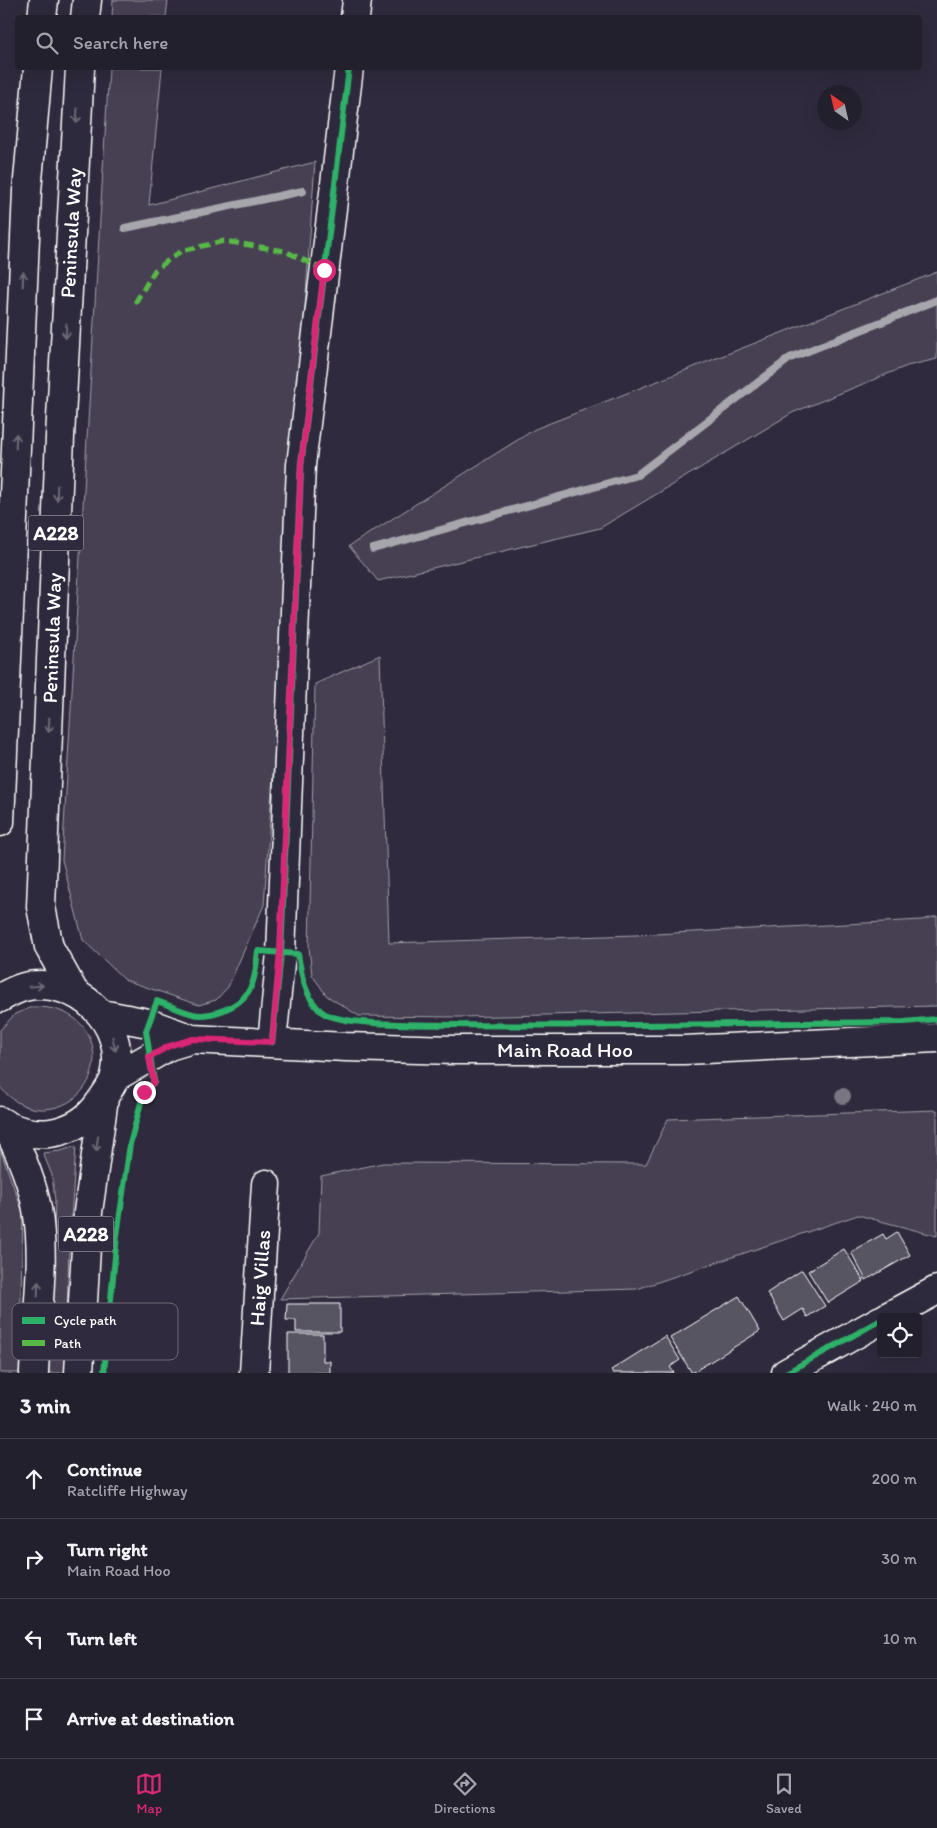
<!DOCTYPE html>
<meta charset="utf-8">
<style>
:root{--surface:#23202e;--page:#2b2836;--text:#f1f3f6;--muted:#a3a3aa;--line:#403e4a;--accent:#db2777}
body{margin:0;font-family:Itim,sans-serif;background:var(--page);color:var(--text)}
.controls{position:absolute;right:15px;bottom:15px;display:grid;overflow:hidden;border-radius:5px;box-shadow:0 5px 20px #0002}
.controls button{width:45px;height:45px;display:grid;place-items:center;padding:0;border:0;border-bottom:1px solid var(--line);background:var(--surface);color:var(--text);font:25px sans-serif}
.compass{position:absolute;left:817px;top:85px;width:45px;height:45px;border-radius:50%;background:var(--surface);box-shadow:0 5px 20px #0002;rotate:326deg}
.stop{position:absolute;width:15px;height:15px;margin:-11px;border:4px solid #db2777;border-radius:50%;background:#fff}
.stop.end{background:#db2777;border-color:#fff;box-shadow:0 1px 5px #0008}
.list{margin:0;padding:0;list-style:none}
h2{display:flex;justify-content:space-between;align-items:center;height:65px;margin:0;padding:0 20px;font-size:21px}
h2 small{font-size:16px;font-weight:400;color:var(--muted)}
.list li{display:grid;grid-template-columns:32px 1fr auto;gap:15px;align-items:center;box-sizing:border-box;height:80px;padding:0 20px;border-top:1px solid var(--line)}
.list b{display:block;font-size:19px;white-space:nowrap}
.list p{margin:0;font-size:16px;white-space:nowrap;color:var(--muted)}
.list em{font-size:16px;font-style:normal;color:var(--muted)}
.icon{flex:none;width:28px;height:28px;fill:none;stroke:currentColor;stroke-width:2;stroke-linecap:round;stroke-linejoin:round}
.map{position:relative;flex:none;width:937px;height:1373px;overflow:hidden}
.search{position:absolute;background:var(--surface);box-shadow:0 5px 20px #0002;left:15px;right:15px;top:15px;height:55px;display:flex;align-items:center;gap:12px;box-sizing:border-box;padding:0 18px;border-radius:5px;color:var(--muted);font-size:19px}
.sheet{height:385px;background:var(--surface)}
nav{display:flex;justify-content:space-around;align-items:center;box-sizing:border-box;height:70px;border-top:1px solid var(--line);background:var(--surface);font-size:14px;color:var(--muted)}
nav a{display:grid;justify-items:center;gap:2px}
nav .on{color:var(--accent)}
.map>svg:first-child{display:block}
.green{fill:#464152;stroke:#a2a0a8}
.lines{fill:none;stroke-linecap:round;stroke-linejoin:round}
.stream{stroke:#a7a6ad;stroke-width:8}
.building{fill:#595564;stroke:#fff}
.minor-casing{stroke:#fff;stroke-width:31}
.major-casing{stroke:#fff;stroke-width:31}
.minor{stroke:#2f2a3d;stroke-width:28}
.major{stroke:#2f2a3d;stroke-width:28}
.quiet{stroke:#58b947;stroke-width:5;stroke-dasharray:10 5;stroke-linecap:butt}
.cycleway-casing{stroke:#2f2a3d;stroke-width:9}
.cycleway{stroke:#2db169;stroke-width:6}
.tree{fill:#797582}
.oneway{stroke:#6d6a77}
.route{stroke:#db2777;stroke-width:6}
.labels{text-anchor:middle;stroke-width:4;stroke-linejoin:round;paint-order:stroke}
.shield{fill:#2f2a3d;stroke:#c1bfc5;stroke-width:1}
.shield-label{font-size:20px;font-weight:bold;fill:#fff}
.street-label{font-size:21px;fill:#fff;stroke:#2f2a3d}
.key{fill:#2f2a3d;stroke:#6d6a77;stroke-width:1}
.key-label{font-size:14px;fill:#fff}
</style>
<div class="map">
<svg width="937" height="1373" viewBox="0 0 937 1373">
<rect width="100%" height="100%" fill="#2f2a3d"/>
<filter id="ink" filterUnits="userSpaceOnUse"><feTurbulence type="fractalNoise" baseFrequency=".02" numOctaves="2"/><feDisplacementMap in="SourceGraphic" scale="10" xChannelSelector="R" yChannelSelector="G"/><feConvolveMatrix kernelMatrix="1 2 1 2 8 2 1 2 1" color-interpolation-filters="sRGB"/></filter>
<g filter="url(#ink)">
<!-- green -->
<path class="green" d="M113 0H168L166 17H112Z
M109 68H162L149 205 315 162 264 905 228 987 216 1000 199 1005 125 980 83 940 62 860Z
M937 272V359L907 366 792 413 600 528 378 581 349 546 535 429Z
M380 655 389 943 636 935 922 920 937 916V1006L459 1017 359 1016 327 996 312 975 309 948 315 684Z
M32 1007C113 1004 111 1103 46 1109 26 1110 12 1101 0 1087V1030L15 1014Z
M937 1110V1236L858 1215 637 1289 280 1299 319 1233 321 1176 383 1163 646 1164 668 1119Z
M76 1146 69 1248 65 1373H49L55 1200 52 1175 43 1153 61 1151Z
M0 1149 23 1213 19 1373H0Z"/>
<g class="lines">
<!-- stream -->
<path class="stream" d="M125 228 303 191
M373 549 637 475 790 358 937 300"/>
</g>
<!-- building -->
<path class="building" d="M897 1232 910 1255 866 1280 851 1252 883 1234 886 1239Z
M844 1249 864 1281 828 1303 808 1271Z
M802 1270 825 1306 807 1317 803 1309 784 1321 767 1293Z
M739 1296 760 1331 692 1373 670 1338Z
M287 1304H340V1332H296V1320H286Z
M288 1334H323V1361H330V1373H288Z
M665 1336 680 1360 670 1367 674 1373H613L611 1370Z"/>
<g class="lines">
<!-- minor casing -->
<g class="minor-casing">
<path id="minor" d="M355 18 357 0
M101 1014 148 1023 192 1039 346 1047 455 1050H684L937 1038
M272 1042 281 953 301 465 349 68
M115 1077 169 1046 192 1039
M887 1317 937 1290
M254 1373 266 1184
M786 1373 881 1320"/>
</g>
<!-- major casing -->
<g class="major-casing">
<path id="major" d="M42 18 44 0
M85 18 87 0
M0 822 27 191 38 68
M74 992 49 947 41 907 60 437 80 68
M0 998C7 994 16 989 24 987 76 975 128 1023 115 1076 113 1085 105 1095 100 1102 89 1119 71 1130 50 1133 34 1135 14 1131 0 1121
M7 1127C20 1153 32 1180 37 1209 46 1260 36 1321 34 1373
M79 1373 88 1212 104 1098"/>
</g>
<!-- minor -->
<use href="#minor" class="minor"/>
<!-- major -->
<use href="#major" class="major"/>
<!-- quiet -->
<path class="quiet" d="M135 303 155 270 181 251 224 241 285 251 324 270"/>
<!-- cycleway casing -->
<g class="cycleway-casing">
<path id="cycleway" d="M272 1042 281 953 301 465 349 68
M104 1373 117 1235 130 1144 144 1091 154 1082 146 1031 157 1001C169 1005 181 1011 193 1014 210 1018 239 1007 248 992 256 980 256 964 258 951L298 954C301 973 305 999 322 1012 342 1027 429 1024 457 1025 606 1027 755 1023 904 1022L937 1019
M786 1373 881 1320"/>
</g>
<!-- cycleway -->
<use href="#cycleway" class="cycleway"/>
</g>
<!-- trees -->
<circle class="tree" cx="843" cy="1096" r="8"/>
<!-- one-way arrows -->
<defs><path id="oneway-shaft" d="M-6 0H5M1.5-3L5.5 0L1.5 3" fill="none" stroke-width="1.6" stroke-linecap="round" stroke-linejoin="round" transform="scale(1.25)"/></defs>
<g class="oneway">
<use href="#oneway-shaft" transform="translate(77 116) rotate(93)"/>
<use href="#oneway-shaft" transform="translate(23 279) rotate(-88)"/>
<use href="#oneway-shaft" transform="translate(66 331) rotate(93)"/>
<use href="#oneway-shaft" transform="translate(16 441) rotate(-88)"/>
<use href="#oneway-shaft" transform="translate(57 493) rotate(92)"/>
<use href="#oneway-shaft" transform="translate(49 725) rotate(92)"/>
<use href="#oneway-shaft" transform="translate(36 986) rotate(-5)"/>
<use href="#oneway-shaft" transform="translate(114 1044) rotate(78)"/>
<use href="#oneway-shaft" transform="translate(97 1144) rotate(98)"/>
<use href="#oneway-shaft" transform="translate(38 1289) rotate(-87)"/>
</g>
</g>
<g class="lines" filter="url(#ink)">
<!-- route -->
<path class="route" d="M144 1092 154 1082 149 1057 169 1046 192 1039 272 1042 280 953 301 465 324 270"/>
</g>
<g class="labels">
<!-- shield labels -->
<g class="shield">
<rect x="28.5" y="515.5" width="55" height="35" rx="4"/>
<rect x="58.5" y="1216.5" width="55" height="35" rx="4"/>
</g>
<g class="shield-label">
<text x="56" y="540">A228</text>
<text x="86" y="1241">A228</text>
</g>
<!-- street labels -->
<g class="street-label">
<text transform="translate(71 233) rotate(-87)" y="7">Peninsula Way</text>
<text transform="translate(52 638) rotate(-88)" y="7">Peninsula Way</text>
<text x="565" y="1057">Main Road Hoo</text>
<text transform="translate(260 1278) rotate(-86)" y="7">Haig Villas</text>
</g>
</g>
<!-- legend -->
<rect x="12" y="1303" width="166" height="57" rx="8" class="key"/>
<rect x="22" y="1317" width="23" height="7" fill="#2db169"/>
<rect x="22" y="1340" width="23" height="6" fill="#58b947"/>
<g class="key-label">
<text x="54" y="1325">Cycle path</text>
<text x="54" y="1348">Path</text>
</g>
</svg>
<div class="controls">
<button><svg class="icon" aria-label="locate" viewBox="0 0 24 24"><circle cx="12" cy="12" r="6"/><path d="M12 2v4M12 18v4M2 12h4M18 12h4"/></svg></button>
</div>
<svg class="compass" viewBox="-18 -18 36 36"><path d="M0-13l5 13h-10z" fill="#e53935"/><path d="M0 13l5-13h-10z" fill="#a3a3aa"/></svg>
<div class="stop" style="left:324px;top:270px"></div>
<div class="stop end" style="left:144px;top:1092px"></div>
<div class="search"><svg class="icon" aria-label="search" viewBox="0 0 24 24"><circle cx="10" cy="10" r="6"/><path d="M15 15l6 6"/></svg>Search here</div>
</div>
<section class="sheet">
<h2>3 min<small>Walk · 240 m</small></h2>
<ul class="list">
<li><svg class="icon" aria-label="ahead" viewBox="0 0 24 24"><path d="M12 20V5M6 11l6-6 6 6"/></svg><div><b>Continue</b><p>Ratcliffe Highway</p></div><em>200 m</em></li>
<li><svg class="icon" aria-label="right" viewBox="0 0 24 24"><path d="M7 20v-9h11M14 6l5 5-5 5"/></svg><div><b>Turn right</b><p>Main Road Hoo</p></div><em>30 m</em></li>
<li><svg class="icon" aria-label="left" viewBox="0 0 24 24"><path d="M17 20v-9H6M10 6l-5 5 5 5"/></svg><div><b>Turn left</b></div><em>10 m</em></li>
<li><svg class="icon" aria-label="arrive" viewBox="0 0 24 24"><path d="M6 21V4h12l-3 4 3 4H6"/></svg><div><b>Arrive at destination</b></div></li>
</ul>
</section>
<nav>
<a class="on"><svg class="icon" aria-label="map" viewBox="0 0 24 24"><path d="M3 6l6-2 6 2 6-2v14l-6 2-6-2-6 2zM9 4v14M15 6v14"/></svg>Map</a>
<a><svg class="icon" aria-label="directions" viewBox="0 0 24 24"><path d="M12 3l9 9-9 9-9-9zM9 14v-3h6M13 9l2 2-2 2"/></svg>Directions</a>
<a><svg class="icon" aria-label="saved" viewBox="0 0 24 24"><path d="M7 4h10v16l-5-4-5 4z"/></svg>Saved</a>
</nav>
